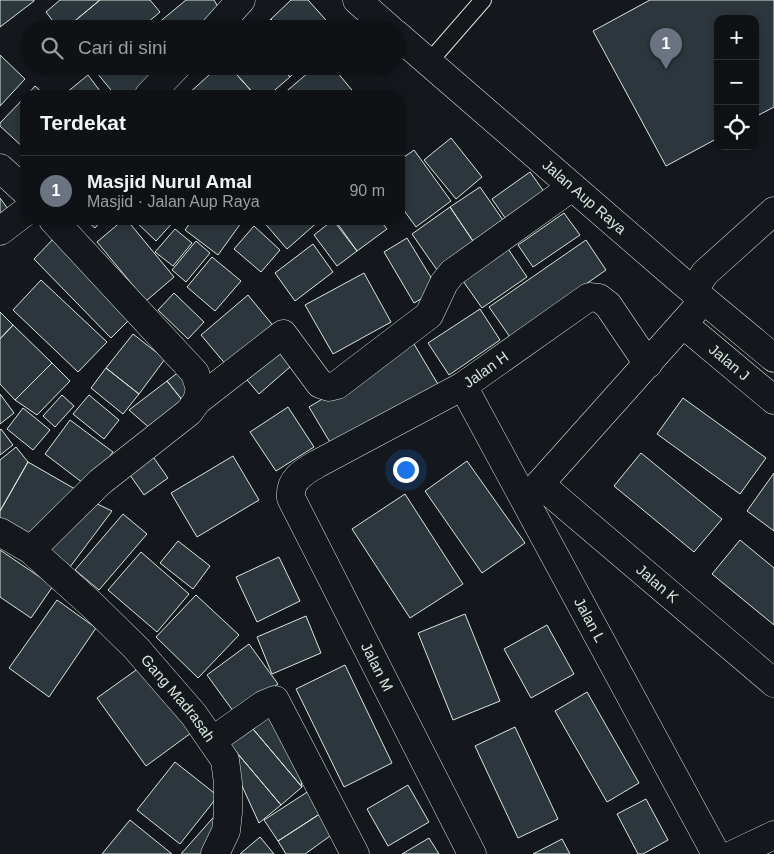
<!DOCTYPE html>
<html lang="id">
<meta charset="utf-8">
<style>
:root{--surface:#0f1215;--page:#181b1e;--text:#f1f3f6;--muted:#9b9ea0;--line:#2f3234;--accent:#ffb74d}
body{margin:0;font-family:Arial,sans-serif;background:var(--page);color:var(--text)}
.controls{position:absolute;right:15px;top:15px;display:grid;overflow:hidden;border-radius:10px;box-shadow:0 2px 8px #0003}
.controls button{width:45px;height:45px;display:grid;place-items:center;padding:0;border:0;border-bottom:1px solid var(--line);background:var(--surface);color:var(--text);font:25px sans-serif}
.you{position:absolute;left:405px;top:469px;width:18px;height:18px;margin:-12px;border:4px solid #fff;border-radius:50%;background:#1a73e8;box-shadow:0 0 0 8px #1a73e833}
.badge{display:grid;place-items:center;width:32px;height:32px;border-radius:50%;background:var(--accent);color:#fff;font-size:16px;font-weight:700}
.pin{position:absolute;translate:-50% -41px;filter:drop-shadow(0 1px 2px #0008)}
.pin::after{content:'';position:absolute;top:26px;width:18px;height:15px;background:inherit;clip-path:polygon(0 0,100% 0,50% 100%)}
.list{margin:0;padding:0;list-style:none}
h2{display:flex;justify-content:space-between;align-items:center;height:65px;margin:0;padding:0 20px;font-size:21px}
h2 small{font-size:16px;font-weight:400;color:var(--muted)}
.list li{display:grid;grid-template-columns:32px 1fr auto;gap:15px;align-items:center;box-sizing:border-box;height:70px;padding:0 20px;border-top:1px solid var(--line)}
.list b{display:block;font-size:19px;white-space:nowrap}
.list p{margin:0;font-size:16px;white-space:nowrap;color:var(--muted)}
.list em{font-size:16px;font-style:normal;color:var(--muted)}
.icon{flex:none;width:28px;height:28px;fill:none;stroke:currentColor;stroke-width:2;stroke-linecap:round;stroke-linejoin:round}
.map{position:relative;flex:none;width:774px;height:854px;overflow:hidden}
.search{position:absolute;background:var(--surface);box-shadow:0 2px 8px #0003;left:20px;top:20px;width:385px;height:55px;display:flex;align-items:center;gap:12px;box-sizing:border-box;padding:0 18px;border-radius:28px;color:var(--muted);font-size:19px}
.panel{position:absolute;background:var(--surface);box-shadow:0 2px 8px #0003;left:20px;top:90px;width:385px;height:135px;border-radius:15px}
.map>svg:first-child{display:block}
.building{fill:#2c363c;stroke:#d8e6dc}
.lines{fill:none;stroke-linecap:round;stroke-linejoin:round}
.service-casing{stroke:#d8e6dc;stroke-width:18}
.minor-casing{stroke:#d8e6dc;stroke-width:29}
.service{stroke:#14181c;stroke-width:16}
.minor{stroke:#14181c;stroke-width:28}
.labels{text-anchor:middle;stroke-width:4;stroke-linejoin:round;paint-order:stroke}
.street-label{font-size:15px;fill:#d8e6dc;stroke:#14181c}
</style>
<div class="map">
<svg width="774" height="854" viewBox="0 0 774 854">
<rect width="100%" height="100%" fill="#14181c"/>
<!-- building -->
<path class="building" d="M0 0H34V1L0 27Z
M60 0H100L65 29H59L46 12Z
M100 0H150L160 12 140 29H65Z
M186 0H214L218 7 198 29H151Z
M291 0H308L334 29H280L271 19Z
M650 0H774V107L755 117V19H718V138L666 166 593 31Z
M271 19 280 29H260Z
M0 55 25 79 0 106Z
M105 66H162L132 95H115L97 73Z
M219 66H229L255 95H187Z
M229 66H280L290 77 269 95H255Z
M280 66H301L290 77Z
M316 66H332L356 95H282Z
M88 75 103 95H67L66 93Z
M35 86 45 95H27Z
M25 97V149L0 126V123Z
M451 138 482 177 456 199 424 160Z
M414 150 451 201 416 227 400 205V160Z
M530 172 550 200 512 228 492 199Z
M480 187 505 223 475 244 450 207Z
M0 198 13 216 0 226Z
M450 207 475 244 437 270 412 234Z
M564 213 580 235 533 267 518 245Z
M86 220H102L95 228Z
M123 220H127L174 277 146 301 97 242Z
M134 220H175L156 241Z
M192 220H237L241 223 218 255 185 230Z
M262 220H320L287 249Z
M333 220 357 251 337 266 314 235Z
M335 220H380L387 229 357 251Z
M254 226 280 250 261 272 234 249Z
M175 229 192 243 173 266 155 252Z
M57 235 135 314 111 338 34 259Z
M407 238 438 289 414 303 384 252Z
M502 240 527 277 482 308 456 271Z
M586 240 606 270 510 337 489 307Z
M196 241 210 253 186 282 172 270Z
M313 244 333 272 295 301 275 273Z
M212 257 241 281 215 311 187 287Z
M364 273 391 322 333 354 305 305Z
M41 280 107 342 78 372 13 310Z
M174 293 204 322 188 339 158 310Z
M248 295 280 334 233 373 201 335Z
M480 309 500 340 449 375 428 343Z
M0 312 13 325 0 339Z
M13 325 52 363 15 400 0 384V339Z
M133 334 165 359 139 394 106 368Z
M281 340 298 360 259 394 242 374Z
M414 344 439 386 334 449 309 407Z
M52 363 70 381 37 415 15 400Z
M188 365 193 394 183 401 167 381Z
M106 368 139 394 123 414 91 388Z
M167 381 183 401 153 431 129 410Z
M0 394 14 413 0 424Z
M62 395 74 406 55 427 43 416Z
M89 395 119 420 104 439 73 414Z
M683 398 766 458 740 494 657 434Z
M288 407 314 447 276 471 250 432Z
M23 408 50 430 33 450 7 429Z
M70 420 113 452 87 486 45 454Z
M1 429 13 445 0 455V430Z
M16 447 28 462 0 511V460Z
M149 451 168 478 144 495 125 468Z
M641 453 722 519 694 552 614 486Z
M233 456 259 500 197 537 171 493Z
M467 461 525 543 482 573 425 491Z
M28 462 75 489 37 537 0 520V511Z
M774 473V531L747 511Z
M405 494 463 584 410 618 352 529Z
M91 501 112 511 70 567 46 549Z
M123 514 147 534 99 590 75 570Z
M740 540 774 568V625L712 574Z
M178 541 210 566 193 589 160 563Z
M0 550 53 586 31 618 0 597Z
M141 552 189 594 157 632 108 590Z
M279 557 300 601 257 622 236 577Z
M196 595 239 635 198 678 156 637Z
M57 600 96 628 49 697 9 668Z
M465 614 500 701 453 720 418 633Z
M306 616 321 653 272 674 257 637Z
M547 625 574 674 531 698 504 649Z
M249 644 278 684 236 715 207 675Z
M143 665 191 733 146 766 97 698Z
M345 665 392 763 344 787 296 689Z
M587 692 639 783 607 802 555 711Z
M272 703 299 768 302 787 248 723Z
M248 723 302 787 281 805 227 741Z
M515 727 558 819 518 838 475 746Z
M227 741 281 805 259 823 232 764Z
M175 762 218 796 180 844 137 810Z
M408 785 429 822 388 846 367 809Z
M315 787 329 808 278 841 264 820Z
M646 799 668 840 643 854H638L617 814Z
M329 808 337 831 305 854H286L278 841Z
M219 811 203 854H181Z
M130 820 172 854H102Z
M260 837 274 854H240Z
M429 838 439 854H402Z
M562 839 570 854H533Z"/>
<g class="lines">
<!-- service casing -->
<g class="service-casing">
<path id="service" d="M429 62 483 0"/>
</g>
<!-- minor casing -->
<g class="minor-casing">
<g id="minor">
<path d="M357 0 390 29"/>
<path d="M215 29 241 0"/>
<path id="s1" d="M396 34 680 280 774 358"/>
<path d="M149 95 177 66"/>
<path d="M0 168 25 191"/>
<path d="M53 220 195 373 200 389 197 401"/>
<path d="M0 231 25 212"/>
<path d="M693 291 705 273 774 211"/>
<path id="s2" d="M683 324 774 400"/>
<path id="s3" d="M463 386 716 854"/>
<path id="s4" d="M540 484 774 683"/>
<path d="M528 497 704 300"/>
<path id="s5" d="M0 532 31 550 91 604 136 648 194 715 225 760 228 783V813L226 831 215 854"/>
<path d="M31 550 100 482 189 412 197 401 283 334 320 384 329 387 337 385 429 315 444 283 452 273 572 187"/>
<path d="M212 741 263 705 275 700 355 854"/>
<path id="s6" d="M472 854 291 498C289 480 303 472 317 464L463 386 589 297 599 298 608 305 648 364"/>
<path d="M734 854 774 835"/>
</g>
</g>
<!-- service -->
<use href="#service" class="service"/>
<!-- minor -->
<use href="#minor" class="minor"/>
</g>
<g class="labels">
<!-- street labels -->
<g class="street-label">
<text dy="5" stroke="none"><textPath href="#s1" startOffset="249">Jalan Aup Raya</textPath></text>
<text dy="5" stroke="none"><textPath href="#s2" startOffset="60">Jalan J</textPath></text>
<text dy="5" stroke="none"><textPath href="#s6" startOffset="639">Jalan H</textPath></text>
<text dy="5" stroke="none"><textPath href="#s4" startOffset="154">Jalan K</textPath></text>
<text dy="5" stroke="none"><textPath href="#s3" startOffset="266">Jalan L</textPath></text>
<text transform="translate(377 667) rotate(63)" y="5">Jalan M</text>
<text dy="5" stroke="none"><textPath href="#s5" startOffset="245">Gang Madrasah</textPath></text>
</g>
</g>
</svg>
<div class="controls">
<button>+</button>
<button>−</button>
<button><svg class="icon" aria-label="locate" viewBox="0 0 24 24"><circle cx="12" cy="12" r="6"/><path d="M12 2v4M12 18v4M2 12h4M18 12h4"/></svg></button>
</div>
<div class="you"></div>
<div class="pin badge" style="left:666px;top:69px;background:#6b7280">1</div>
<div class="search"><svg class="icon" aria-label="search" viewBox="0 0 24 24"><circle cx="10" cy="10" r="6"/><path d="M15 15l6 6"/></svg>Cari di sini</div>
<section class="panel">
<h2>Terdekat<small></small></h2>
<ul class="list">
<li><span class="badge" style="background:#6b7280">1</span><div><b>Masjid Nurul Amal</b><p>Masjid · Jalan Aup Raya</p></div><em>90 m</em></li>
</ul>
</section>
</div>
